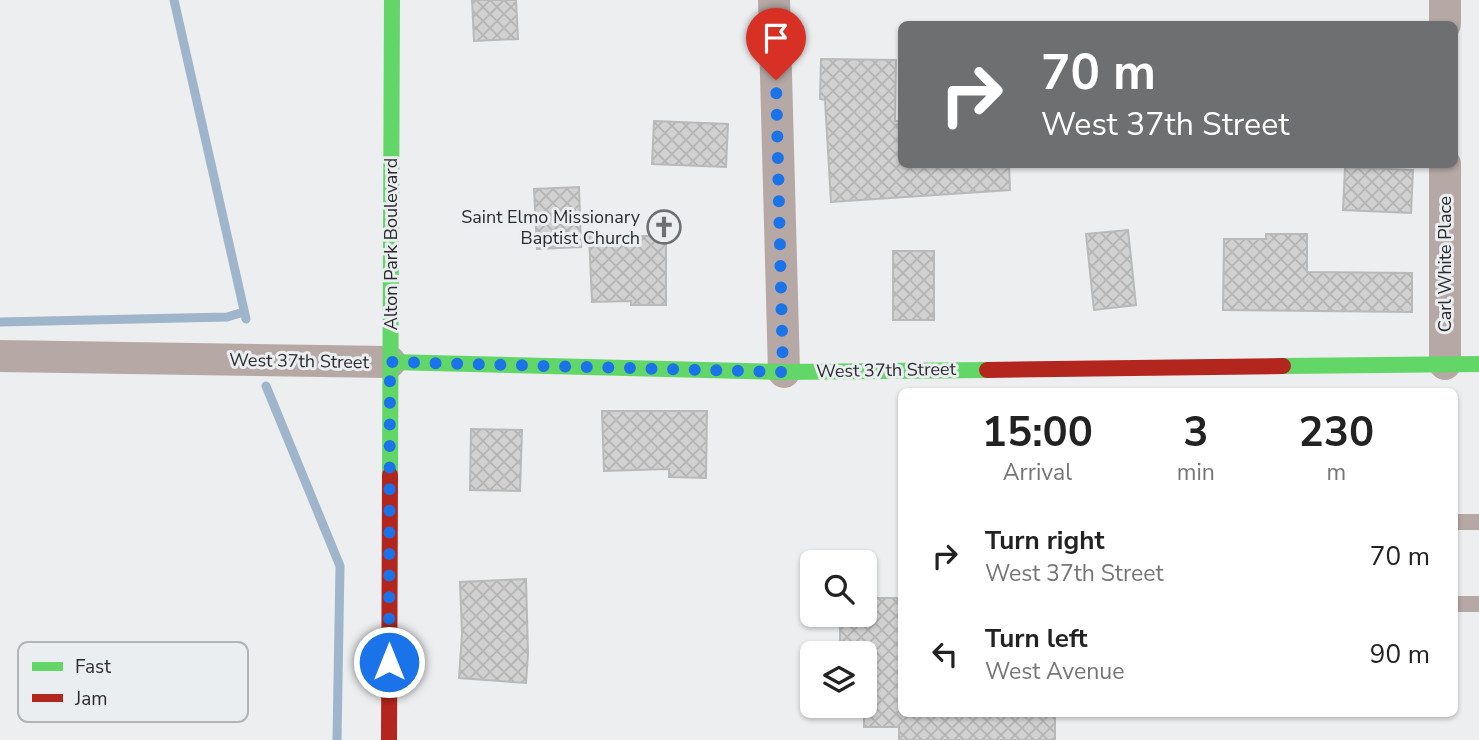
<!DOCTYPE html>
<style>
:root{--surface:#fff;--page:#f6f6f6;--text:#222;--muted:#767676}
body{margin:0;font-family:"Nunito Sans",sans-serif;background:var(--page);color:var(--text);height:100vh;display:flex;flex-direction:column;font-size:26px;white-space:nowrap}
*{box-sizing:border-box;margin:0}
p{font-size:23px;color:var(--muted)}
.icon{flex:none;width:38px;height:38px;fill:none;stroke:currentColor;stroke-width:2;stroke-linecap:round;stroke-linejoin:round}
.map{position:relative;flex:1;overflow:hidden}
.sheet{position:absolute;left:898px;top:388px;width:560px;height:329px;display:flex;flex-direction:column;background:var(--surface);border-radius:10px;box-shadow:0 2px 5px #0004}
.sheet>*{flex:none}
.top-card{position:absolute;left:898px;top:21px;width:560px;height:147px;border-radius:10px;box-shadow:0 2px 5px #0004;background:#6e6f70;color:#fff;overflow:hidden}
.controls{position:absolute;left:800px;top:550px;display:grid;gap:14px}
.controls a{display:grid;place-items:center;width:77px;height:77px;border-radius:10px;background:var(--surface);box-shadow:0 2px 5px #0004;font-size:35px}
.pin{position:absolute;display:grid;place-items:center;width:60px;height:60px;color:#fff;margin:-72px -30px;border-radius:50% 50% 50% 0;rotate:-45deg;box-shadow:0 0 7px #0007}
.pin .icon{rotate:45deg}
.me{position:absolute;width:77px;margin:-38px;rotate:0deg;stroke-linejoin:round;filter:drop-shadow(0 0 5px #0008)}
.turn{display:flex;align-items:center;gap:24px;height:147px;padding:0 28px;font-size:32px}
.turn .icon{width:91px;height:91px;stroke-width:2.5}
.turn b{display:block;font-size:49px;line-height:60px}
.eta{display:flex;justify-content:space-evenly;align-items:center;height:119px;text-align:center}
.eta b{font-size:42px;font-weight:700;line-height:49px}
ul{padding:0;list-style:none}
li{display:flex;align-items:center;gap:21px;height:98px;padding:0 28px}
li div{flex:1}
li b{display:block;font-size:26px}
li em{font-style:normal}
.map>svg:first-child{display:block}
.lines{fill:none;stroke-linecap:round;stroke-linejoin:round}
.stream{stroke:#9eb5cb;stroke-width:9}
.building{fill:url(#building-cross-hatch);stroke:#b8b9b9;stroke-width:2}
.lane{stroke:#b5a8a5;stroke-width:16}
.street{stroke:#b5a8a5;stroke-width:32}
.fast{stroke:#63d668;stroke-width:16}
.jam{stroke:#b3261e;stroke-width:16}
.route{stroke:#1a73e8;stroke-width:12;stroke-dasharray:0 21.6}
.labels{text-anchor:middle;stroke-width:6;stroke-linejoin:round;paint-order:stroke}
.poi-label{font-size:18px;fill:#2a2b2c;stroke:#ebeef0;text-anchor:end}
.street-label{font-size:18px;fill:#2a2b2c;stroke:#ebeef0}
.key{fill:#ebeef0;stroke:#b1b4b5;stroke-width:2}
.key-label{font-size:19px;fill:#2a2b2c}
</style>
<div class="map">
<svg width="1479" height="740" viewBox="0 0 1479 740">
<defs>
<pattern id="building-cross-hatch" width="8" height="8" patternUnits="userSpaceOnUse" patternTransform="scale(1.75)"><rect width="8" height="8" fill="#d1d1d2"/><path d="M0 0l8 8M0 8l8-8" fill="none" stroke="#b4b4b4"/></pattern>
</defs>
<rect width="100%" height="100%" fill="#eceeef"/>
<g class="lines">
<!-- stream -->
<path class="stream" d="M174,0L246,319
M0,322L227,317L244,312
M266,386L340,566L337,740"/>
</g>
<!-- building -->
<path class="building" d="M472,0H516L518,39L474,41Z
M821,59L896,60L895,121H901V164H1009L1010,190L831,202L825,100L820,99Z
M654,121L728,124L726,167L652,164Z
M1345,167L1413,170L1411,213L1343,210Z
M579,187L581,247L537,249L534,189Z
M1128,230L1136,305L1094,310L1086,234Z
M621,233L622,236H666V305H631V301L592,302L589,235Z
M1266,234H1307V272L1412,273V312L1223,310L1224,239H1266Z
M893,251H934V320H893Z
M602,411H707L706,478L669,477V469L604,471Z
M471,429L522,430L520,491L470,490Z
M526,579L528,654L526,683L459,678L462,634L460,582Z
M864,598H901V714H1055V740H899V727H864V653H840V614H864Z"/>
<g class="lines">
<!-- lane -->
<path class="lane" d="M1454,522H1479
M1454,604H1479"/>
<!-- street -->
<path class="street" d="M774,0L784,372
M1445,24V0
M0,356L390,362
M1445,364V164"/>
<!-- fast -->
<path class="fast" d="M390,362L784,372L987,370
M1283,366L1479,364
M390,475L392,0"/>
<!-- jam -->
<path class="jam" d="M987,370L1283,366
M389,740L390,475"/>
</g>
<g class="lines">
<!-- route -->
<path class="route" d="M389,662L390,362L783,372L776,80"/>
</g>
<!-- icons -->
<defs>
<symbol id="church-ring" viewBox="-11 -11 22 22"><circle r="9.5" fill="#ebeef0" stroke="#6e6f70" stroke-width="1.5"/><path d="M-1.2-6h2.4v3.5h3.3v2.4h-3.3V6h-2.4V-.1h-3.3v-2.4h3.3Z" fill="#6e6f70"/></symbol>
</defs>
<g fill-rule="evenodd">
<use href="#church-ring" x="645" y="208" width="38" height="38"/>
</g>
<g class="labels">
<!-- poi labels -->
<g class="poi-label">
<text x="640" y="223">Saint Elmo Missionary<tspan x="640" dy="21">Baptist Church</tspan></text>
</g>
<!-- street labels -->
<g class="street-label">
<text transform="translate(391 244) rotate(-90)" y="6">Alton Park Boulevard</text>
<text transform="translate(1445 264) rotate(-90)" y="6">Carl White Place</text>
<text transform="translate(299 361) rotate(1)" y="6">West 37th Street</text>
<text transform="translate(886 370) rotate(-1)" y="6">West 37th Street</text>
</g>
</g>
<!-- legend -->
<rect x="18" y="642" width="230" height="80" rx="10" class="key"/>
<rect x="32" y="662" width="31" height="9" fill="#63d668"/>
<rect x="32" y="694" width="31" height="8" fill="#b3261e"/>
<g class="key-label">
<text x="75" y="673">Fast</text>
<text x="75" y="705">Jam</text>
</g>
</svg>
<div class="controls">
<a><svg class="icon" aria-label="search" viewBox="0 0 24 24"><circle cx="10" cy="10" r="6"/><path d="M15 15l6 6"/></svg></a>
<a><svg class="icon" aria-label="layers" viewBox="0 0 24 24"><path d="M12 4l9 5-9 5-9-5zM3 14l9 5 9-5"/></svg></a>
</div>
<div class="pin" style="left:776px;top:80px;background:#d93025"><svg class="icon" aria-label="arrive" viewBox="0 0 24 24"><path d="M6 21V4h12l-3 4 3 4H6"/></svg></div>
<svg class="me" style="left:389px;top:662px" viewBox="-20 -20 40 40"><circle r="17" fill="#1a73e8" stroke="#fff" stroke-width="3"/><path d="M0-11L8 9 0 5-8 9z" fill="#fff"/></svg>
<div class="top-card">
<div class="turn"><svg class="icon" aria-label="right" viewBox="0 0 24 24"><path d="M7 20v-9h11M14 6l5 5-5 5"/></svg><div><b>70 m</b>West 37th Street</div></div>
</div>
<section class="sheet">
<div class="eta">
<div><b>15:00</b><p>Arrival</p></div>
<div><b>3</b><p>min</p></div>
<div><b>230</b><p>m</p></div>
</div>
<ul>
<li><svg class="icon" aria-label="right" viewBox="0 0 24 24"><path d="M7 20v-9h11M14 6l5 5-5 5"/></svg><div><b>Turn right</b><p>West 37th Street</p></div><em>70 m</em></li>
<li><svg class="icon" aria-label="left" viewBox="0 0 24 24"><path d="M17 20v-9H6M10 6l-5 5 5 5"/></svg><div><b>Turn left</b><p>West Avenue</p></div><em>90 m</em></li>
</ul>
</section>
</div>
